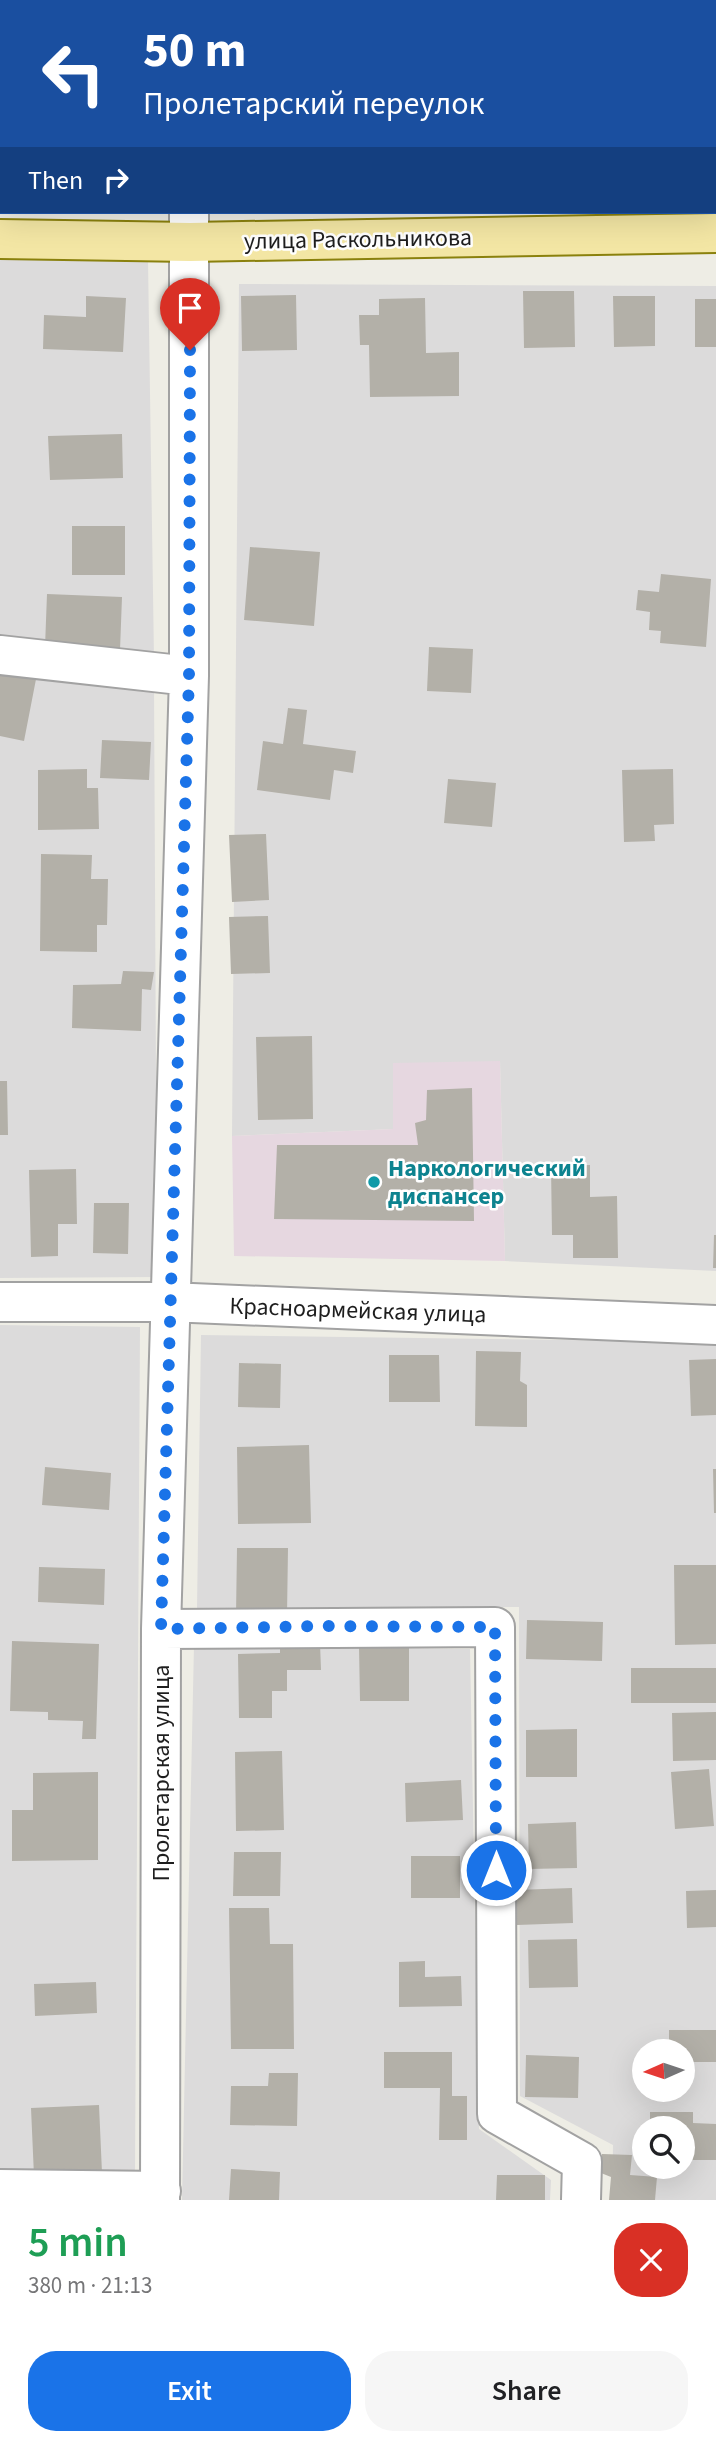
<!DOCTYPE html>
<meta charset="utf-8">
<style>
:root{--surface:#fff;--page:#f6f6f6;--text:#202124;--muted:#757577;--accent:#1a73e8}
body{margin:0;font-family:"Source Sans 3",sans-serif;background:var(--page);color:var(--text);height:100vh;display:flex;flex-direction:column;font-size:26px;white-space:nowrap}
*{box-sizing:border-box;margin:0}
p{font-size:23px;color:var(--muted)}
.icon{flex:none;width:38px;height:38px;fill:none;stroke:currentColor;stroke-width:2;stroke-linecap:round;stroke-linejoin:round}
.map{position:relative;height:2200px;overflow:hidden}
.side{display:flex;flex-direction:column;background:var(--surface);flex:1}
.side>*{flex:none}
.top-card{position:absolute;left:0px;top:0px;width:718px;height:214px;box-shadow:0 7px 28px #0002;background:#1a4fa0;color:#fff;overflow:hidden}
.needle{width:46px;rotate:267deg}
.fabs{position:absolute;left:632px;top:2039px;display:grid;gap:14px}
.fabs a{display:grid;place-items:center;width:63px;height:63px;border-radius:50%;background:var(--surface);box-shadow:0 7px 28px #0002;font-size:35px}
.pin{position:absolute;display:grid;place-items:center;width:60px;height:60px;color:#fff;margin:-72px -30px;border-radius:50% 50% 50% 0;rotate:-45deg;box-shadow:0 0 7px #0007}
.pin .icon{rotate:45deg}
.me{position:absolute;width:77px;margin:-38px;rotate:0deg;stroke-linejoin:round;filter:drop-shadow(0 0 5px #0008)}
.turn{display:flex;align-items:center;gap:24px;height:147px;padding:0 28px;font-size:32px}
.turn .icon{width:91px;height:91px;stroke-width:2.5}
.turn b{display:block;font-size:49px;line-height:60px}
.then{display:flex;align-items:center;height:66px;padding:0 28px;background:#0003;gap:14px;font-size:26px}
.round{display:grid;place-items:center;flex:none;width:74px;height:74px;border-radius:28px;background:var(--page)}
.overview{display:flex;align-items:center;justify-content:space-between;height:119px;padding:0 28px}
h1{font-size:42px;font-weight:600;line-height:52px;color:#1e9e55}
.action{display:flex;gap:14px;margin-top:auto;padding:14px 28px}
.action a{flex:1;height:80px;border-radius:28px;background:var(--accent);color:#fff;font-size:28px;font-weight:600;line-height:80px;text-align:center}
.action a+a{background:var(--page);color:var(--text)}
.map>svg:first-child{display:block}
.residential{fill:#dcdbdb;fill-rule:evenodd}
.industrial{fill:#e6d7e0}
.building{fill:#b3b0a8}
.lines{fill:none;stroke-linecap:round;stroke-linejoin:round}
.minor-casing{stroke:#a2a2a2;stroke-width:42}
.major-casing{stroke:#8a810d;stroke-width:42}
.minor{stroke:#fff;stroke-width:38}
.major{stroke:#f3e6a4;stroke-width:38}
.route{stroke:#1a73e8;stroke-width:12;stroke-dasharray:0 21.6}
.culture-dot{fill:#0f9aa8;stroke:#fff;stroke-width:2.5}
.labels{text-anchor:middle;stroke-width:5;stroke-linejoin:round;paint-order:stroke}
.street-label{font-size:24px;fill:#1e1e1e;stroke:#fff}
.culture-label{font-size:24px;font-weight:bold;fill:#0d838f;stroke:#fff;text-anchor:start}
</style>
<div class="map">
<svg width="716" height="2200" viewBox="0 0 716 2200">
<rect width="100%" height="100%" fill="#eeede5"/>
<!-- residential -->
<path class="residential" d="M0,0L154,2H2V202Z
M220,0H716V206V2Z
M0,258L148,260L154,659L0,635Z
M239,284L716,286V1271L505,1261L500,1061L394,1129L232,1136Z
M0,664L154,684L157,1277L0,1278Z
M0,1325L140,1327L135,2174L0,2172Z
M201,1335L716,1342V2200H612L613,2145L520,2096L519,1607L197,1609ZM644,2051H682V2090H644ZM644,2128H682V2166H644Z
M194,1645L470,1649L479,2129L551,2180L550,2200H182Z"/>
<!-- industrial -->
<path class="industrial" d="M500,1061L505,1261L234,1256L232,1136L393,1129V1063Z"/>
<!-- building -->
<path class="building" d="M523,291H574L575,347L524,348Z
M296,295L297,350L242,351L241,296Z
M86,296L126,298L123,352L43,349L44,315L86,317Z
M613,296H655V346L614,347Z
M425,298L426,353L459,352V396L370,397L369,345H360L359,315H379V299Z
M695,299H716V347H695Z
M122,434L123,478L50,480L48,436Z
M72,526H125V575H72Z
M250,547L320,552L314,626L244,620Z
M661,574L711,579L706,647L660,643L661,631L649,630L650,612L636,610L638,590L659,592Z
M47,594L122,597L120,650L45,647Z
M429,647L473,649L471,693L427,691Z
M0,666L37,674L24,741L0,736Z
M288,708L307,710L303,744L356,751L353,773L334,770L330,800L257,790L263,741L283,744Z
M102,740L151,742L149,780L100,778Z
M87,769V788H98L99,829L38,830V770Z
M673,769L674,824L654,825L655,841L624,842L622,770Z
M448,779L496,783L492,827L444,823Z
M266,834L269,900L232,902L229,835Z
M41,854L92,855L91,879H108L107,925H97V952L40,951Z
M268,916L270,973L231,974L229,917Z
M123,971L154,972L151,990L142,989L141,1031L72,1028L73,985L121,984Z
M312,1036L313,1119L258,1120L256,1037Z
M0,1081H7L8,1135H0Z
M472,1088L474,1221L274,1219L277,1145H418L415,1123L426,1120L427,1090Z
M590,1165V1197L617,1196L618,1258H573V1235H552L551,1166Z
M76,1169L77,1224H58V1256L31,1257L29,1170Z
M94,1203H129L128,1254L93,1253Z
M714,1235H716V1268H713Z
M476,1351L521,1352L520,1381L527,1385V1427L475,1426Z
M389,1355H439L440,1402H389Z
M716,1359V1415L691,1416L689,1360Z
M239,1363L281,1364L280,1408L238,1407Z
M309,1445L311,1523L238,1524L237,1447Z
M45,1467L111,1473L109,1510L42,1505Z
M713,1469H716V1513H714Z
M237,1548H288L287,1615H236Z
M674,1565H716V1644L675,1645Z
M39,1567L105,1569L104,1605L38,1602Z
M527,1620L603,1622L602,1661L526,1659Z
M12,1641L99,1644L96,1739H82L83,1721L48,1720V1712L10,1711Z
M280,1643H320L321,1670H287V1691H272V1718H239L238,1654L280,1653Z
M409,1646V1701H360L359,1647Z
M631,1668H716V1703H631Z
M716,1712V1760L673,1761L672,1713Z
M577,1729V1777H526V1730Z
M282,1751L284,1830L236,1831L235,1752Z
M709,1769L714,1826L675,1829L671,1772Z
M98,1772V1860L12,1861V1810H33V1773Z
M461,1780L463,1820L406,1822L405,1783Z
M576,1822L577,1868L529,1869L528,1824Z
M234,1852H281L280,1896H233Z
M411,1856H460V1898H411Z
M572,1888L573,1923L517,1925L516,1890Z
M716,1890V1927L687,1928L686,1891Z
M229,1908H269L270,1944H293L294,2049H231Z
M577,1939L578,1987L529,1988L528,1940Z
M425,1961V1977L461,1976L462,2006L399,2007V1962Z
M96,1982L97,2013L35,2016L34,1984Z
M669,2030H716V2062H682V2051H669Z
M384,2052H452V2096H467V2140H439L440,2088H384Z
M526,2055L579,2057L578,2098L525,2097Z
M269,2073H298L297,2126L230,2125L231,2086H268Z
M99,2105L102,2173L34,2176L31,2108Z
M650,2112H693V2123L716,2124V2160H682V2128H650Z
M602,2154L632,2155L630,2175L657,2177L655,2200H609L611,2177L601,2173Z
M231,2169L280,2172L279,2200H229Z
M497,2175H545V2200H496Z"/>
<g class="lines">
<defs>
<path id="minor" d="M185,0V2
M0,655L189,676
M0,1302H169L716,1325
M161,1629L495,1627L497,2114L582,2162L581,2200
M0,2189L161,2191
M160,2200L161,1629L189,676V212"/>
<path id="major" d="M0,239L190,242L716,233"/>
</defs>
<!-- minor casing -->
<use href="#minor" class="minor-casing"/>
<!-- major casing -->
<use href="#major" class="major-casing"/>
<!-- minor -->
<use href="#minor" class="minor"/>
<!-- major -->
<use href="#major" class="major"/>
</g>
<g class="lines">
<!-- route -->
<path class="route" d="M190,350L189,676L161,1629L327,1626L495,1627L496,1870"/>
</g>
<!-- markers -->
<circle class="culture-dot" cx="374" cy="1182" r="7"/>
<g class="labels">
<!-- street labels -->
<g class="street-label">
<text transform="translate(358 239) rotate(-1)" y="8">улица Раскольникова</text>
<text transform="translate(358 1310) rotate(2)" y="8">Красноармейская улица</text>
<text transform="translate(161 1773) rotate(-90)" y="8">Пролетарская улица</text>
</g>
<!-- culture labels -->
<g class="culture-label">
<text x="388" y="1176">Наркологический<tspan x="388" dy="28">диспансер</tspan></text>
</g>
</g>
</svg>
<div class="fabs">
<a><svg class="needle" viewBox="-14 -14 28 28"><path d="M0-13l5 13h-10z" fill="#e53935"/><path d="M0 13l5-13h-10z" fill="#757577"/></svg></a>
<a><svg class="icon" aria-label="search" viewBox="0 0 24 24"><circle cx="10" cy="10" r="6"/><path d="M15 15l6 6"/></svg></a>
</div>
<div class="pin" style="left:190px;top:350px;background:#d93025"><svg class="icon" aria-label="arrive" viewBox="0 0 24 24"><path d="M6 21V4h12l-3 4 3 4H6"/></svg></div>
<svg class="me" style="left:496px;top:1870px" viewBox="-20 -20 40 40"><circle r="17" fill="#1a73e8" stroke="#fff" stroke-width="3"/><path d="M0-11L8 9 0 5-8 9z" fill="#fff"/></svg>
<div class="top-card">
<div class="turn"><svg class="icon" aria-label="left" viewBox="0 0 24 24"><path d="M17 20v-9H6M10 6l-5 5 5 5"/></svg><div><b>50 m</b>Пролетарский переулок</div></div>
<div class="then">Then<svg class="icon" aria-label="right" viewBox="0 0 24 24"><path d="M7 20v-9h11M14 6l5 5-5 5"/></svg></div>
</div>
</div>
<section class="side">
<div class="overview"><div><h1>5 min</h1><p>380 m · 21:13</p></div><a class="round" style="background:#d93025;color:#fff"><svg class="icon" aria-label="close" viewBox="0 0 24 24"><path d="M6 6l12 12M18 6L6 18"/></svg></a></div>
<div class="action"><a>Exit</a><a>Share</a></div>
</section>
